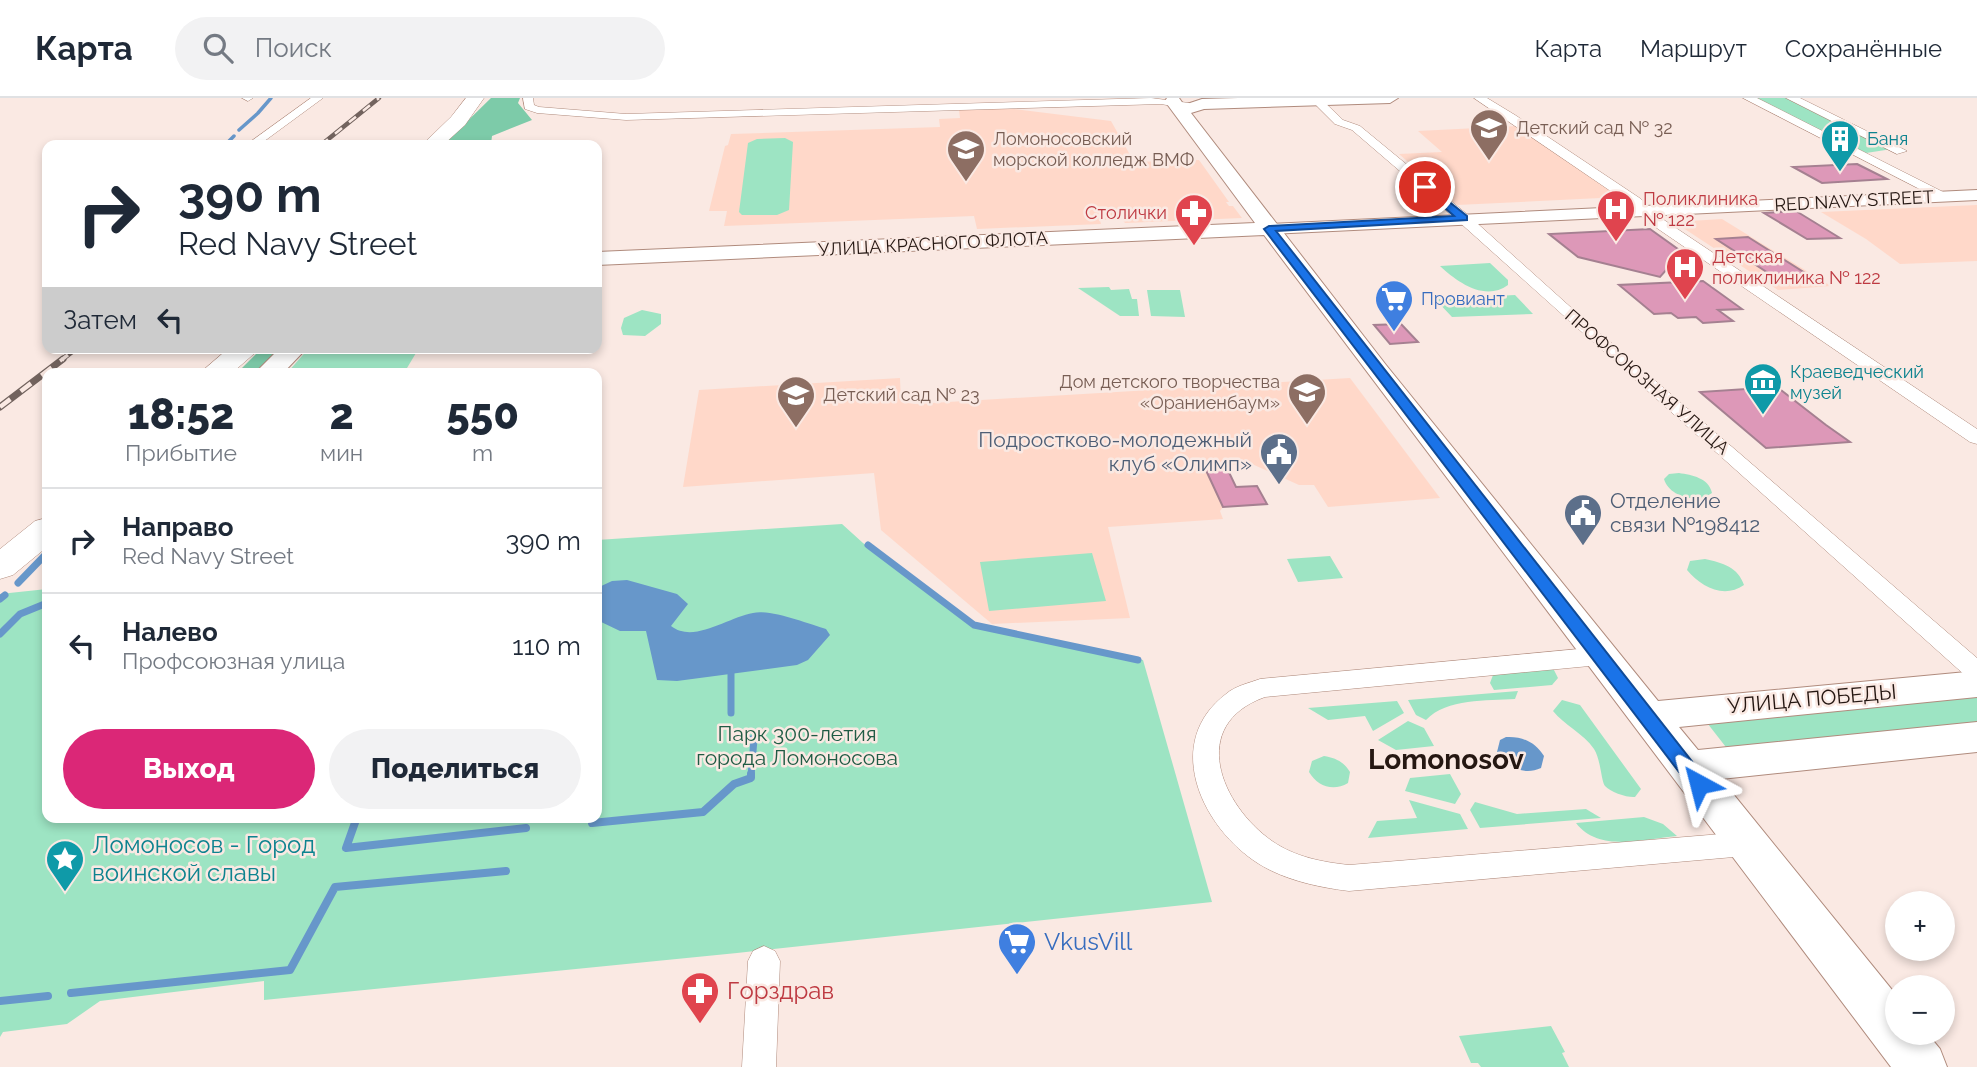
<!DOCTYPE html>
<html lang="ru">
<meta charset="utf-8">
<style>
:root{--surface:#fff;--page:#f2f2f3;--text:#1f2937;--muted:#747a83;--line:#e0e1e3;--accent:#db2777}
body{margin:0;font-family:Raleway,sans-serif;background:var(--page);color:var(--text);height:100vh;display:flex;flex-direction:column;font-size:26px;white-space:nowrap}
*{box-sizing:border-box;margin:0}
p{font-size:23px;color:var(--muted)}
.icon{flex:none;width:38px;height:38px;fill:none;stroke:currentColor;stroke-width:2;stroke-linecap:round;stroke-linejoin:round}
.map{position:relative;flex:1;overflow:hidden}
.details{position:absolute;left:42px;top:270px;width:560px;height:455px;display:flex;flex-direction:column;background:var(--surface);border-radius:14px;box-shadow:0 4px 10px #0003}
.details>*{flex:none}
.hud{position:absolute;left:42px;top:42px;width:560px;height:214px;border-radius:14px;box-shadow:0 4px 10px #0003;background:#fff;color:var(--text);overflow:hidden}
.tools{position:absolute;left:1885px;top:793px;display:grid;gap:14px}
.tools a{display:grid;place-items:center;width:70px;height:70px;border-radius:50%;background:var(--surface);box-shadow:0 4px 10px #0003;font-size:35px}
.pin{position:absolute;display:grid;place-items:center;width:60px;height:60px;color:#fff;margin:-30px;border:4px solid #fff;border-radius:50%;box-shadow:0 2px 7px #0007}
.me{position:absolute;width:77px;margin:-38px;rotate:322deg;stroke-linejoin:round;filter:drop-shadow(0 0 5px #0008)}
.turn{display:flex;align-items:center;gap:24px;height:147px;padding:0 21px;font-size:32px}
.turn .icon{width:91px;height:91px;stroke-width:2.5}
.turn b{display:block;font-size:49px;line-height:60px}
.then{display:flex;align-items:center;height:66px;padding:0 21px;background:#0003;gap:14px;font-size:26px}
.eta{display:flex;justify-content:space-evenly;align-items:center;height:119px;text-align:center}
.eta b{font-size:42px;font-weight:800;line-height:49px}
.button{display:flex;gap:14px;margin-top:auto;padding:14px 21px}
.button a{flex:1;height:80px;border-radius:42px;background:var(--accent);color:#fff;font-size:28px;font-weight:800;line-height:80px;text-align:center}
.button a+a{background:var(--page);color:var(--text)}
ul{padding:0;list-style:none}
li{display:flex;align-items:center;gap:21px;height:105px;padding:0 21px;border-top:2px solid var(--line)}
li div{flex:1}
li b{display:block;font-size:26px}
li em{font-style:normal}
header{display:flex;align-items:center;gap:42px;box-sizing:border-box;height:98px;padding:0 35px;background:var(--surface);border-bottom:2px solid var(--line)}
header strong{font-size:33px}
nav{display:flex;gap:38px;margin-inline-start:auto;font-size:24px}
.search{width:490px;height:63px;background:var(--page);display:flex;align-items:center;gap:18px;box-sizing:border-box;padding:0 24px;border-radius:38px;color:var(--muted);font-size:26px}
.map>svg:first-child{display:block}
.built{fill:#ffd8c9}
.green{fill:#9de4c3}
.forest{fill:#7dcba9}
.water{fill:#6797ca}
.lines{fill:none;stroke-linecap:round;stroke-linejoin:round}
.stream-far2{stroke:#6797ca;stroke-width:3.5}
.stream-far1{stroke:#6797ca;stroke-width:7}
.stream{stroke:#6797ca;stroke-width:8}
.building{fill:#dd98b8;stroke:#a58091;stroke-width:2}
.minor-casing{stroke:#b08b7d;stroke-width:1}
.tertiary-casing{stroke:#b08b7d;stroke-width:2}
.secondary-casing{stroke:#b08b7d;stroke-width:2}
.primary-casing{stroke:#b08b7d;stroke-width:1}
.minor{fill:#fff;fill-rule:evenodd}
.tertiary{fill:#fff;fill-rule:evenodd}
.secondary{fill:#fff;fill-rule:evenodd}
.primary{fill:#fff;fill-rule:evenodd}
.rail-far2-casing{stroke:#72635e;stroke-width:4.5}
.rail-far1-casing{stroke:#72635e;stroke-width:5}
.rail-casing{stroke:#72635e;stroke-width:7}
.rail-far2{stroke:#fae9e3;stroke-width:2.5;stroke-dasharray:9;stroke-linecap:butt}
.rail-far1{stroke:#fae9e3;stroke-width:3.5;stroke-dasharray:10;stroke-linecap:butt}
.rail{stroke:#fae9e3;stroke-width:4.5;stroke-dasharray:13;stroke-linecap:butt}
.route{fill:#1a73e8;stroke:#114b97;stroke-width:2}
.labels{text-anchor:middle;stroke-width:5;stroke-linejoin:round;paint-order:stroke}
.far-education-label{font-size:18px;fill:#785e54;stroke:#fae9e3;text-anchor:start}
.far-culture-label{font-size:18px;fill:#0d838f;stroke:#fae9e3;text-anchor:start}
.far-health-label{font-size:18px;fill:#be3a42;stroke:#fae9e3;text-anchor:start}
.far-street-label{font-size:18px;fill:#251712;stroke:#fae9e3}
.far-shop-label{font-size:18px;fill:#366cbe;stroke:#fae9e3;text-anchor:start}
.service-label{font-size:21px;fill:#4e5e75;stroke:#fae9e3;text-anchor:end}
.street-label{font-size:21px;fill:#251712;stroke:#fae9e3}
.park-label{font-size:21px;fill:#1f5b44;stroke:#fae9e3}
.near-culture-label{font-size:24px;fill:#0d838f;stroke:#fae9e3;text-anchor:start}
.near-shop-label{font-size:24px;fill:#366cbe;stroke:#fae9e3;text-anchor:start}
.near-health-label{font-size:24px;fill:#be3a42;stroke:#fae9e3;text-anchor:start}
.district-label{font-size:28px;font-weight:bold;fill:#251712;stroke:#fae9e3}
</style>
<header>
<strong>Карта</strong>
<div class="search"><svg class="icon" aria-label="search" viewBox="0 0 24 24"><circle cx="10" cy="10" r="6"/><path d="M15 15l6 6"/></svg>Поиск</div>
<nav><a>Карта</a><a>Маршрут</a><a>Сохранённые</a></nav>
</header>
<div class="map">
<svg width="1977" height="969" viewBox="0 0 1977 969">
<rect width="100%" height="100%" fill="#fae9e3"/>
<!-- built -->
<path class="built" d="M1007,10L1111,23L1134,64L1199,62L1229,104H1226L1229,108H1233L1242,120L1125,125L1122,121L1100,122L1101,126L977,131L974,118L724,128L727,113H709L725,48L728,47L731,36L940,29L939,21L960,20L959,12Z
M1518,28L1621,99L1457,107L1399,56L1442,54L1418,33Z
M1977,107V163L1900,166L1866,141L1821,114Z
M1722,121L1831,188L1778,192L1674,124Z
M900,280L901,304L915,306L1350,280L1440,400L1328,409L1314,387H1299L1252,366L1205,368L1223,409L1220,413L1223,421L1108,429L1130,520L992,526L881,432L874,375L683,389L699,292Z"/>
<!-- green -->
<path class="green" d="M1753,0H1788L1892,51L1866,55Z
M785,40L793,44L789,112L777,117H742L739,114L748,45L757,41Z
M1490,165L1508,182V187C1485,204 1457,184 1440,168Z
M1109,189L1111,192L1129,191L1132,201H1137L1139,218H1120L1078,190Z
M1147,192H1180L1185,219L1151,218Z
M1515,197L1533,216L1452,219L1435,201Z
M642,212L661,216V226L645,238L623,237L621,230L624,220Z
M309,250H419L404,275H287Z
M1679,375C1692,377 1709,380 1712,395C1698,406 1669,399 1664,381L1669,376Z
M842,426L863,445L965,523L1143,562L1212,804L737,855L264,902V883L100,903L67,926L3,934L0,939V496L47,491V719H597V442Z
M1092,455L1106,503L989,513L980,464Z
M1330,458L1343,480L1298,484L1287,461Z
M1705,461C1723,465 1738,469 1744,487C1724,501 1701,489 1687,472L1690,463Z
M1553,570L1558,580L1552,587L1494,592L1490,585L1493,577Z
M1518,593L1515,601C1487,603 1447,600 1426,622L1416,617L1408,602Z
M1977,594V629L1729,653L1704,621Z
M1562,602L1580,607L1641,691L1635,699C1628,700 1610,694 1605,688C1601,683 1601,662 1594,651C1583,635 1564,627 1553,613Z
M1397,603L1404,615L1373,633L1365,618L1328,622L1308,610Z
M1408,623L1424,630L1434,648L1396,652L1378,642Z
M1324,658C1336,660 1344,664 1350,674L1348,685C1333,694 1317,688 1309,674L1312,663Z
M1450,676L1461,696L1455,706L1405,693L1410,680Z
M1409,702L1460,716L1468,731L1368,740L1377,723L1417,720Z
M1475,704L1517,716L1586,711L1601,720L1480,730L1470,712Z
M1644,719L1663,726L1677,738C1644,741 1599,755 1576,725Z
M1551,928L1565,954L1562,955L1569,969H1481L1478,965H1471L1459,938Z"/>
<!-- forest -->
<path class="forest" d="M491,0H520L518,5L532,22L492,38L491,46L489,47H443Z
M262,250H284L257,275H237Z"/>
<!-- water -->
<path class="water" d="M627,482L677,496L688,506L671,528C694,546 728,519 753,515C771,511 808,526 826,531L830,537L808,562L797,567L677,583L657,582L646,533H620L597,522V490L612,483Z
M1506,639C1522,638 1535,644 1544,658L1541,670C1524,678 1506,669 1497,654L1500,642Z"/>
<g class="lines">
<!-- stream-far2 -->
<path class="stream-far2" d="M258,15L271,0
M239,32L257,16
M225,47L234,38"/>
<!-- stream-far1 -->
<path class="stream-far1" d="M868,447L974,527L1138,562
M18,485L47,455
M0,501L5,497
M0,536L20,516L47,505
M731,575V615
M740,641H754L751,678"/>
<!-- stream -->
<path class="stream" d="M357,719L346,750L526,730
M592,725L703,714L734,686L751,680V676
M71,895L290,872L335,789L506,773
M0,903L48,898"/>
</g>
<!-- building -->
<path class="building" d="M1857,66L1887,81L1822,85L1793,69Z
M1796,113L1840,140L1807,141L1764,115Z
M1650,131L1682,154L1660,179L1578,159L1549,136Z
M1748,139L1813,180L1779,182L1716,141Z
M1703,183L1742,211L1718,212L1733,223L1703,225L1696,219L1678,220L1671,215L1654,216L1619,187Z
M1401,226L1418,244L1390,246L1374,227Z
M1777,289L1826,327L1850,344L1766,350L1700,294Z
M1225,366L1236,389L1257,388L1267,406L1223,409L1204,368Z"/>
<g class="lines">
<defs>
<path id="minor" d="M242,0H253L248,3Z
M311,0H323L259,47H246Z
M523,0H533L534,7L539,9L626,16L1151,0L1189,5L1195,8L1189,11L1161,6L626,22L537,15L525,11Z
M1309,0H1320L1343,22L1360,28L1468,117L1586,223L1977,560V583L1968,580L1458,123L1352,32L1335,26Z
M1474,0H1487L1515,17L1641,101L1655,116L1977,331V346L1970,344L1645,122L1631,107Z
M1743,0H1757L1951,98L1949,101H1939Z
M1786,0H1800L1907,53L1897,56Z
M1600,549L1609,552L1612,558L1609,564L1600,567L1265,599C1187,627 1221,707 1272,743C1295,759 1322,764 1349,767L1745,734L1755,737L1760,746L1755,755L1745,758L1349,793C1316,789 1280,781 1253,762C1199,724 1164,643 1226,596C1235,588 1249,585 1260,581Z
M764,848L775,853L780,863L776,969H742L748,863L753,853Z"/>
<path id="tertiary" d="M1977,92V102L1269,136L1260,131L1269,126Z"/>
<path id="secondary" d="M1167,0H1179L1184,7L1202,1L1238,0H1398L1390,5L1204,11L1191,15L1386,267L1658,603L1977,573V599L1679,629L1698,652L1977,624V654L1721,681L1897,898V934H1926L1940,951L1947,969H1891L1264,137L597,167V154L1255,125L1167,6L1165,3Z
M280,250H307L283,275H255Z"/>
<path id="primary" d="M466,0H484L465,27L443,47H422L451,19Z
M229,250H253L256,254L232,275H200Z
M47,420V449L13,477L0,481V451L35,423Z"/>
</defs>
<!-- minor casing -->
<use href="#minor" class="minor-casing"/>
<!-- tertiary casing -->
<use href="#tertiary" class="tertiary-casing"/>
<!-- secondary casing -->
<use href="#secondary" class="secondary-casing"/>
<!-- primary casing -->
<use href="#primary" class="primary-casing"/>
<!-- minor -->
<use href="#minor" class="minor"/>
<!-- tertiary -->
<use href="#tertiary" class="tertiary"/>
<!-- secondary -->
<use href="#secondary" class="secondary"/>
<!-- primary -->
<use href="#primary" class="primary"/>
<defs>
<path id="rail-far2" d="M321,47L379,0"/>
<path id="rail-far1" d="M60,263L77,250"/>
<path id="rail" d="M0,309L63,261"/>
</defs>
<!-- rail-far2 casing -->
<use href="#rail-far2" class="rail-far2-casing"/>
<!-- rail-far1 casing -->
<use href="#rail-far1" class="rail-far1-casing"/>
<!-- rail casing -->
<use href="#rail" class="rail-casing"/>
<!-- rail-far2 -->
<use href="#rail-far2" class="rail-far2"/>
<!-- rail-far1 -->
<use href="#rail-far1" class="rail-far1"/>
<!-- rail -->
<use href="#rail" class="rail"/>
</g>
<!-- route -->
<path class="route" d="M1422,87H1428L1467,118V122L1276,133L1705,680L1708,686L1705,691L1699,694L1692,691L1264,131L1269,128L1454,118L1422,90Z"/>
<!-- icons -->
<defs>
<symbol id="school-pin" viewBox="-11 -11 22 30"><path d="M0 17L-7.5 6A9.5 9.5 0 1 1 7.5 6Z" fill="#8d6e63" stroke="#fae9e3"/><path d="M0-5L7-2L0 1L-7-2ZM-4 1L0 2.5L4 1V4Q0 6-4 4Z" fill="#fff"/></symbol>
<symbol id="building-pin" viewBox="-11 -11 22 30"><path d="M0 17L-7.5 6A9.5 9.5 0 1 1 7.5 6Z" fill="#0f9aa8" stroke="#fae9e3"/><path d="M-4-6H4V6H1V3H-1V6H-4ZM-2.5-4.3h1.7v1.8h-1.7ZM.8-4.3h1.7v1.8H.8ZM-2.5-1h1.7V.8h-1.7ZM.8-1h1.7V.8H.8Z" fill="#fff"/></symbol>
<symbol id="university-pin" viewBox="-11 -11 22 30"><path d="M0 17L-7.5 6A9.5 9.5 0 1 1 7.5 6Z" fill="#8d6e63" stroke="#fae9e3"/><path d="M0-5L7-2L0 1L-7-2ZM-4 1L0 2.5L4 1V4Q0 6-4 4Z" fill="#fff"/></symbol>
<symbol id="hospital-pin" viewBox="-11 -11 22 30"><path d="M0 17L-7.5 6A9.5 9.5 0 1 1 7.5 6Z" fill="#e0444e" stroke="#fae9e3"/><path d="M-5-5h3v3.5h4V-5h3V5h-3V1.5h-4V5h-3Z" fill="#fff"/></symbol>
<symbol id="pharmacy-pin" viewBox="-11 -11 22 30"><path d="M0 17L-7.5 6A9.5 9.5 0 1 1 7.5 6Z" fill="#e0444e" stroke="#fae9e3"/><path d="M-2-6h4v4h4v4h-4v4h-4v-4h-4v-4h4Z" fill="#fff"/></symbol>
<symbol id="supermarket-pin" viewBox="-11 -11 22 30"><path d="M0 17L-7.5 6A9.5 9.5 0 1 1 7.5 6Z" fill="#3f7fe0" stroke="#fae9e3"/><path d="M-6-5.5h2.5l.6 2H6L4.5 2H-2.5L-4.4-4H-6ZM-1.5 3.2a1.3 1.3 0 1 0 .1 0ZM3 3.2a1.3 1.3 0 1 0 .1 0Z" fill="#fff"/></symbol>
<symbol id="museum-pin" viewBox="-11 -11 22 30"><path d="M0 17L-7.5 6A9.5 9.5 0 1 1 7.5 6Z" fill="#0f9aa8" stroke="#fae9e3"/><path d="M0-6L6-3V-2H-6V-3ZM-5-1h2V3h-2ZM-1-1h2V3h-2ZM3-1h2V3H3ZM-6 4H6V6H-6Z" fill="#fff"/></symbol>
<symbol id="civic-pin" viewBox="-11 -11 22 30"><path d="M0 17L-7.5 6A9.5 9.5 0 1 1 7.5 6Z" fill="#5c6f8a" stroke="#fae9e3"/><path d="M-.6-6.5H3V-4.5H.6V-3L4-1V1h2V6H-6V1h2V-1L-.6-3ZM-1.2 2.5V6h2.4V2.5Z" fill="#fff"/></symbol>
<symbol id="sight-pin" viewBox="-11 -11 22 30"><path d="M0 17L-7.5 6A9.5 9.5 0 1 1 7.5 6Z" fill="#0f9aa8" stroke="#fae9e3"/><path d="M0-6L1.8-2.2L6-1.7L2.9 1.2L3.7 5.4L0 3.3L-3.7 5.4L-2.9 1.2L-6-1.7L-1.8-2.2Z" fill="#fff"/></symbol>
</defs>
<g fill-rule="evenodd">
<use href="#school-pin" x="1467" y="8" width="44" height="60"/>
<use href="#building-pin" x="1818" y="19" width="44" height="60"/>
<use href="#university-pin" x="944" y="29" width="44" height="60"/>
<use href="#hospital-pin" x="1594" y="89" width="44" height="60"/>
<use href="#pharmacy-pin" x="1172" y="93" width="44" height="60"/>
<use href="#hospital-pin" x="1663" y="147" width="44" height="60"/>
<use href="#supermarket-pin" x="1372" y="179" width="44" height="60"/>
<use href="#museum-pin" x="1741" y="262" width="44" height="60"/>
<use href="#school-pin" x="1285" y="272" width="44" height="60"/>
<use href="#school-pin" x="774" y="275" width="44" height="60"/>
<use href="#civic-pin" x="1257" y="332" width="44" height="60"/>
<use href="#civic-pin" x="1561" y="393" width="44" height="60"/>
<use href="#sight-pin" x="43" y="739" width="44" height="60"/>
<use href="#supermarket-pin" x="995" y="822" width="44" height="60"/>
<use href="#pharmacy-pin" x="678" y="871" width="44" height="60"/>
</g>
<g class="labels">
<!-- far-education labels -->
<g class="far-education-label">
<text x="1516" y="36">Детский сад № 32</text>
<text x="993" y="47">Ломоносовский<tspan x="993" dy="21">морской колледж ВМФ</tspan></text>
<text x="1280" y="290" text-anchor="end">Дом детского творчества<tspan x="1280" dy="21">«Ораниенбаум»</tspan></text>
<text x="823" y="303">Детский сад № 23</text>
</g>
<!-- far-culture labels -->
<g class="far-culture-label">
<text x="1867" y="47">Баня</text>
<text x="1790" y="280">Краеведческий<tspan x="1790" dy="21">музей</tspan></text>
</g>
<!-- far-health labels -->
<g class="far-health-label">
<text x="1643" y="107">Поликлиника<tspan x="1643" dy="21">№ 122</tspan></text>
<text x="1167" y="121" text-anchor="end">Столички</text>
<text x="1712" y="165">Детская<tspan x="1712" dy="21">поликлиника № 122</tspan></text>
</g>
<!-- far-street labels -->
<g class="far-street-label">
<text transform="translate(1854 103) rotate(-3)" y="6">RED NAVY STREET</text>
<text transform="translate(933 146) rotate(-3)" y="6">УЛИЦА КРАСНОГО ФЛОТА</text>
<text transform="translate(1647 284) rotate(41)" y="6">ПРОФСОЮЗНАЯ УЛИЦА</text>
</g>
<!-- far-shop labels -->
<g class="far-shop-label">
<text x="1421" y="207">Провиант</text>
</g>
<!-- service labels -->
<g class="service-label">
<text x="1252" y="349">Подростково-молодежный<tspan x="1252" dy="24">клуб «Олимп»</tspan></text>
<text x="1610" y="410" text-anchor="start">Отделение<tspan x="1610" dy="24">связи №198412</tspan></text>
</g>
<!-- street labels -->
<g class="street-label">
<text transform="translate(1812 601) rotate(-5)" y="7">УЛИЦА ПОБЕДЫ</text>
</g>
<!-- park labels -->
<g class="park-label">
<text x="797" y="643">Парк 300-летия<tspan x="797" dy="24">города Ломоносова</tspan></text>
</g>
<!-- near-culture labels -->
<g class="near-culture-label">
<text x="92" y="755">Ломоносов - Город<tspan x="92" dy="28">воинской славы</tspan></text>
</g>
<!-- near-shop labels -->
<g class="near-shop-label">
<text x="1044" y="852">VkusVill</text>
</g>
<!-- near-health labels -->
<g class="near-health-label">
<text x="727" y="901">Горздрав</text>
</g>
<!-- district labels -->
<g class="district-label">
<text x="1446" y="671">Lomonosov</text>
</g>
</g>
</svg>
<div class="tools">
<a>+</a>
<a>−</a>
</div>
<div class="pin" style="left:1425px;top:89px;background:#d93025"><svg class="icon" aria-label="arrive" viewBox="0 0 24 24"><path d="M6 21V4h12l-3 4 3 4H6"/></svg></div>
<svg class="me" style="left:1699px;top:686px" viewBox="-20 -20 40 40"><path d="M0-17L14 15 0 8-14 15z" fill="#1a73e8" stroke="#fff" stroke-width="4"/></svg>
<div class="hud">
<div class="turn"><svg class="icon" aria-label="right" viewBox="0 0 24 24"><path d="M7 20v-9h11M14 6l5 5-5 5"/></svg><div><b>390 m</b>Red Navy Street</div></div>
<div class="then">Затем<svg class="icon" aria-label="left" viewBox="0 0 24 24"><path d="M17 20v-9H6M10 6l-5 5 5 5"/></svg></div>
</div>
<section class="details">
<div class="eta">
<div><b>18:52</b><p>Прибытие</p></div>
<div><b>2</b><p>мин</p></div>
<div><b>550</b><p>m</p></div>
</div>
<ul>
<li><svg class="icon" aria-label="right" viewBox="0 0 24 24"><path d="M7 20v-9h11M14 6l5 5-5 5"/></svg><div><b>Направо</b><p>Red Navy Street</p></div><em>390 m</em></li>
<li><svg class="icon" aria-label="left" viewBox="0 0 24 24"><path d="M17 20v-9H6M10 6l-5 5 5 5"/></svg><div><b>Налево</b><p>Профсоюзная улица</p></div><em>110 m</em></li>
</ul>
<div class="button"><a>Выход</a><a>Поделиться</a></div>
</section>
</div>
